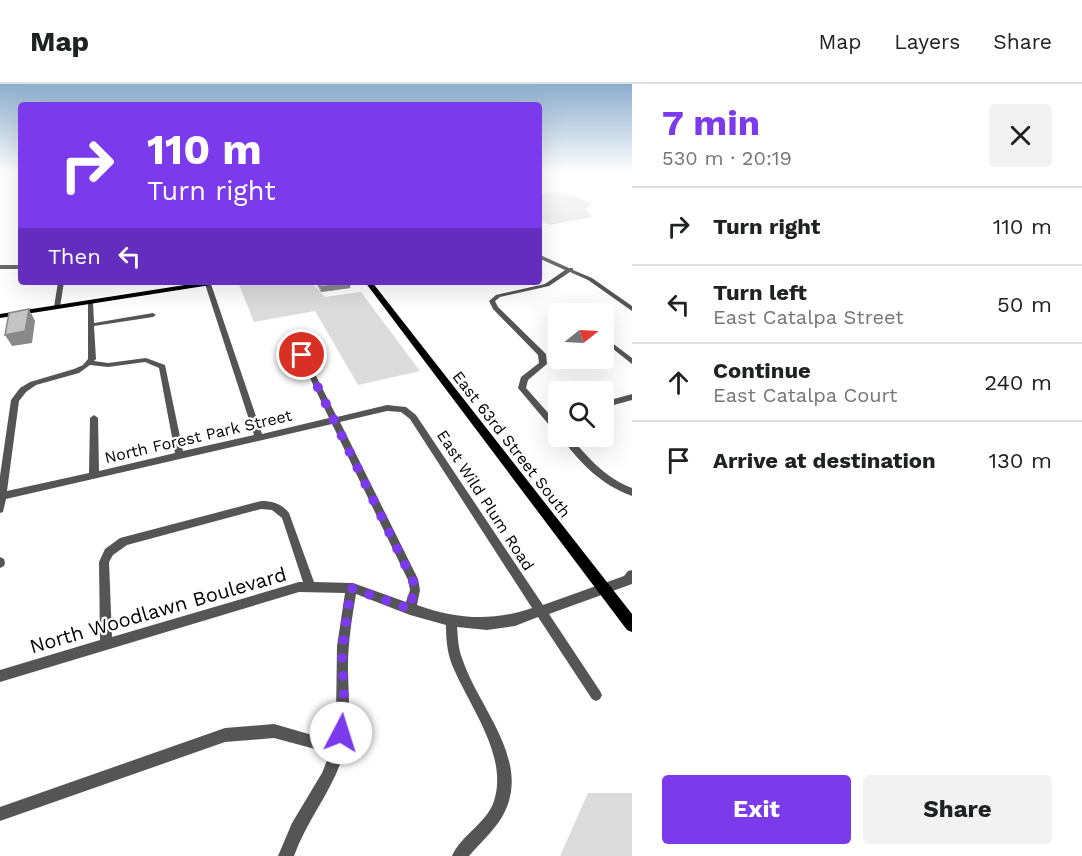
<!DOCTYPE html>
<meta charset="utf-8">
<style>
:root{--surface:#fff;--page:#f2f2f2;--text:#202124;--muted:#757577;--line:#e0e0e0;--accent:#7c3aed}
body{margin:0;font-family:"Work Sans",sans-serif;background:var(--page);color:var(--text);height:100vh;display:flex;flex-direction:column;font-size:22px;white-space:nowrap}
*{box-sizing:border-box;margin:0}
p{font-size:20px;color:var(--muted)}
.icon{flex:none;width:33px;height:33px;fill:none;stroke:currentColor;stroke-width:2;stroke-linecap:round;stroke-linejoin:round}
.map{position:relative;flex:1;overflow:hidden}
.drawer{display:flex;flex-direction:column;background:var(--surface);width:450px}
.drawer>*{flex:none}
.guide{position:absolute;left:18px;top:18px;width:524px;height:183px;border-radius:6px;box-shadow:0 6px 24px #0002;background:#7c3aed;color:#fff;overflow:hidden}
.needle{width:39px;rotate:72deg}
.tools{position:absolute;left:548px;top:219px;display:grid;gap:12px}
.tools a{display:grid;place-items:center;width:66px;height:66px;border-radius:6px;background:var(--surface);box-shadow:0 6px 24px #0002;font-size:30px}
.pin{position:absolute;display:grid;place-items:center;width:51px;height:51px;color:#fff;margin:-26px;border:3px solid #fff;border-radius:50%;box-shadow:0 2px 6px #0007}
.me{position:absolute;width:66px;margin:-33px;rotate:5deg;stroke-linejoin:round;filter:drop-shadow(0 0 4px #0008)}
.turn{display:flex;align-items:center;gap:21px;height:126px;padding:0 30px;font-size:27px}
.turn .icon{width:78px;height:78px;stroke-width:2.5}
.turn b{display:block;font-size:42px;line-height:51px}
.then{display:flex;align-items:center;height:57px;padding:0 30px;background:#0003;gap:12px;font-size:22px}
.round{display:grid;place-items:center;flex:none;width:63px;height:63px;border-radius:6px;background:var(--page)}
.summary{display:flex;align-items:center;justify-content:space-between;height:102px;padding:0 30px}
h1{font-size:36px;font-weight:700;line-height:45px;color:var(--accent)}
.cta{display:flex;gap:12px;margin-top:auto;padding:12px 30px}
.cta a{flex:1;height:69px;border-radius:6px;background:var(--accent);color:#fff;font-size:24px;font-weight:700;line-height:69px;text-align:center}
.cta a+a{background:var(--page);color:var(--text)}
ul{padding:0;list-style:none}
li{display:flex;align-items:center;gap:18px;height:78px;padding:0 30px;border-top:2px solid var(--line)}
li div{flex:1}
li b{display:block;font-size:22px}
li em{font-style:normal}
header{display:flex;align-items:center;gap:36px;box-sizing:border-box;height:84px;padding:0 30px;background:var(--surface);border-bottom:2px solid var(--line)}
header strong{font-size:28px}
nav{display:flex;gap:33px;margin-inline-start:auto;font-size:21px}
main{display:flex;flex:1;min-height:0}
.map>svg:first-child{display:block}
.green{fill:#dcdcdc}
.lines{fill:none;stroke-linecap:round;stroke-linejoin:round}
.minor{fill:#555;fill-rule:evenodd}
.major{fill:#000;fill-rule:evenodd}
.wall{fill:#a9a9a9}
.shaded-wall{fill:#898989}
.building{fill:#c4c4c4;stroke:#898989;stroke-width:1.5}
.route{stroke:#7c3aed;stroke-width:10;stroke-dasharray:0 18}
.labels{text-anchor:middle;stroke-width:4.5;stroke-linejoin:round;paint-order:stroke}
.street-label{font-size:16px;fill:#000;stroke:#fff}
.near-street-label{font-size:20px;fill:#000;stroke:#fff}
</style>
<header>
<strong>Map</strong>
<nav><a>Map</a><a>Layers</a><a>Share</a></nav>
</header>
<main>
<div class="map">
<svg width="632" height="772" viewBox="0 0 632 772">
<rect width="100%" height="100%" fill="#fff"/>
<!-- green -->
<path class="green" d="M556,108L565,109L592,119L586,125L592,133L549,141L539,135V110Z
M238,198H311L325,213L361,208L420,287L358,301L315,227L254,238Z
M588,709H632V772H560Z"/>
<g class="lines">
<!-- minor -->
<path class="minor" d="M10,88H20L0,92V90Z
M538,170L569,184H573V186L592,194L632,222V227L588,196L570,188L549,202L500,213L495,217L498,223L546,270L547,280L528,296L526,304L558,340V349L555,348L518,304L521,293L539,279L538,271L493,225L489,217L496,211L545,200L565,186L538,174Z
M0,181H21V185H0Z
M58,198H64L60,223L57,225L54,223Z
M208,198L211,200L262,350L329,334L291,254L292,253H296L337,333L387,321L406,323L416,331L543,521L624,492L628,487L632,486V500L549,530L600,607L602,611L600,615L596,617L592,615L538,533L515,542L487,546L457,543C458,553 458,564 462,574C478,624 534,678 502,733C493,748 480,759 469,772H452C461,751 487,739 494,717C509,670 467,620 451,578C447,566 446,554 446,541L410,531L356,510C352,534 348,558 348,583C348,610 352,638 345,665C335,704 307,735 294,772H278L292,739L322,689L330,669L274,654L225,658L0,737V723L225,644L274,640L333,657L336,633L337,562L345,509L299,508L0,598V586L100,556L99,478L105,465L120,454L261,417C273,417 282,420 289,429L314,498L353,499L406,518L410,506L408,496L332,340L6,415L3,428L0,429V392L11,316L20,304L30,298L74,285L83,281L88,275V217L93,218L94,239L153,229L156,231L153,233L94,242L96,275L94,277L108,279L146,274L165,281L183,367L254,351L205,200ZM145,278L159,284L175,369L99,387L98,334L94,331L90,334L89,389L7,407L19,317L26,308L36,301L79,289L90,281L108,283ZM387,327L401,328L410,335L532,524C492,538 456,535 417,521L420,506L418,495L340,338ZM261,425L272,426L282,434L303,498H299L112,553L109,478L113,471L127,461Z
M603,252L632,274V280L603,257Z
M632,310V316L603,324V318Z
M560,352H569C588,373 605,394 632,404V412C601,401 579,378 560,352Z
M0,473L4,475L5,479L4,482L0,484Z"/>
<!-- major -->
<path class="major" d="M204,198H220L217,200L0,234V230Z
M365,198H372L632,530V548L627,546Z"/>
</g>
<!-- wall -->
<path class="wall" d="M315,198H350V204L321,208Z"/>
<!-- shaded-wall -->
<path class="shaded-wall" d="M351,199L350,204L321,208V203Z
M29,225L35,237L32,259L12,262L5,251Z"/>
<!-- building -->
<path class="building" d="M318,198H350L351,199L321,203Z
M29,225L25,247L5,251L9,229Z"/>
<!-- sky -->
<linearGradient id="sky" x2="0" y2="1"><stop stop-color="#8cadcc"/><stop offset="0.45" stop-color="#fff"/><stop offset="1" stop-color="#fff" stop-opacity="0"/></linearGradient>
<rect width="632" height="196" fill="url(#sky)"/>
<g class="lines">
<!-- route -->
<path class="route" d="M302,271L415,501L410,525L351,504L342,566L344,615L341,649"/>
</g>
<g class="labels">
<!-- street labels -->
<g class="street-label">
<text transform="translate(198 352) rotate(-13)" y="6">North Forest Park Street</text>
<text transform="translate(512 360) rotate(52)" y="6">East 63rd Street South</text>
<text transform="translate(486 416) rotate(57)" y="6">East Wild Plum Road</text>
</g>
<!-- near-street labels -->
<g class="near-street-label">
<text transform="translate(158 526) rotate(-16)" y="7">North Woodlawn Boulevard</text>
</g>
</g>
</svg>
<div class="tools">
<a><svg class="needle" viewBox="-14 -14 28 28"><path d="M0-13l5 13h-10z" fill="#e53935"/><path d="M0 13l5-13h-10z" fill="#757577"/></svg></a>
<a><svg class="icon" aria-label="search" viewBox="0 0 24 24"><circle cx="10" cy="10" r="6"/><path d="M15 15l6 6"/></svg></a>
</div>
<div class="pin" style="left:302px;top:271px;background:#d93025"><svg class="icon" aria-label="arrive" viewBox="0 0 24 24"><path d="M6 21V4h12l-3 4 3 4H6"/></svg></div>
<svg class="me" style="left:341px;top:649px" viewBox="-20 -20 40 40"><circle r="19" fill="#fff"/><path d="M0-13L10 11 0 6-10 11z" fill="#7c3aed"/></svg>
<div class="guide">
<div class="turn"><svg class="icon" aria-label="right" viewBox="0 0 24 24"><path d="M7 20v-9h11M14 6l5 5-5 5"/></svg><div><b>110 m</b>Turn right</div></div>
<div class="then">Then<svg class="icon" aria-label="left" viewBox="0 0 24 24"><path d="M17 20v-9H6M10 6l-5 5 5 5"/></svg></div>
</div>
</div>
<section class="drawer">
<div class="summary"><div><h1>7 min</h1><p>530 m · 20:19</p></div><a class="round"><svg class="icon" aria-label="close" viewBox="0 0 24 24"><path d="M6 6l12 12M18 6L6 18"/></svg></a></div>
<ul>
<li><svg class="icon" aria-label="right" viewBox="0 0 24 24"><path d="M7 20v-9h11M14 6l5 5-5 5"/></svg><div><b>Turn right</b></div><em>110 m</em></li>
<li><svg class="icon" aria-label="left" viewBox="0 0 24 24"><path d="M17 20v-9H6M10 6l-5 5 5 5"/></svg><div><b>Turn left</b><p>East Catalpa Street</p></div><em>50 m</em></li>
<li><svg class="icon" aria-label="ahead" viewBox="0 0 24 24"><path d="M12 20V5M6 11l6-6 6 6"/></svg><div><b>Continue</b><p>East Catalpa Court</p></div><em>240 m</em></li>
<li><svg class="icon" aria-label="arrive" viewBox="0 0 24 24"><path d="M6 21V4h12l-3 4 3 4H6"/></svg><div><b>Arrive at destination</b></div><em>130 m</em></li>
</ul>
<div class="cta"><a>Exit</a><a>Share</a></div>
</section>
</main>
